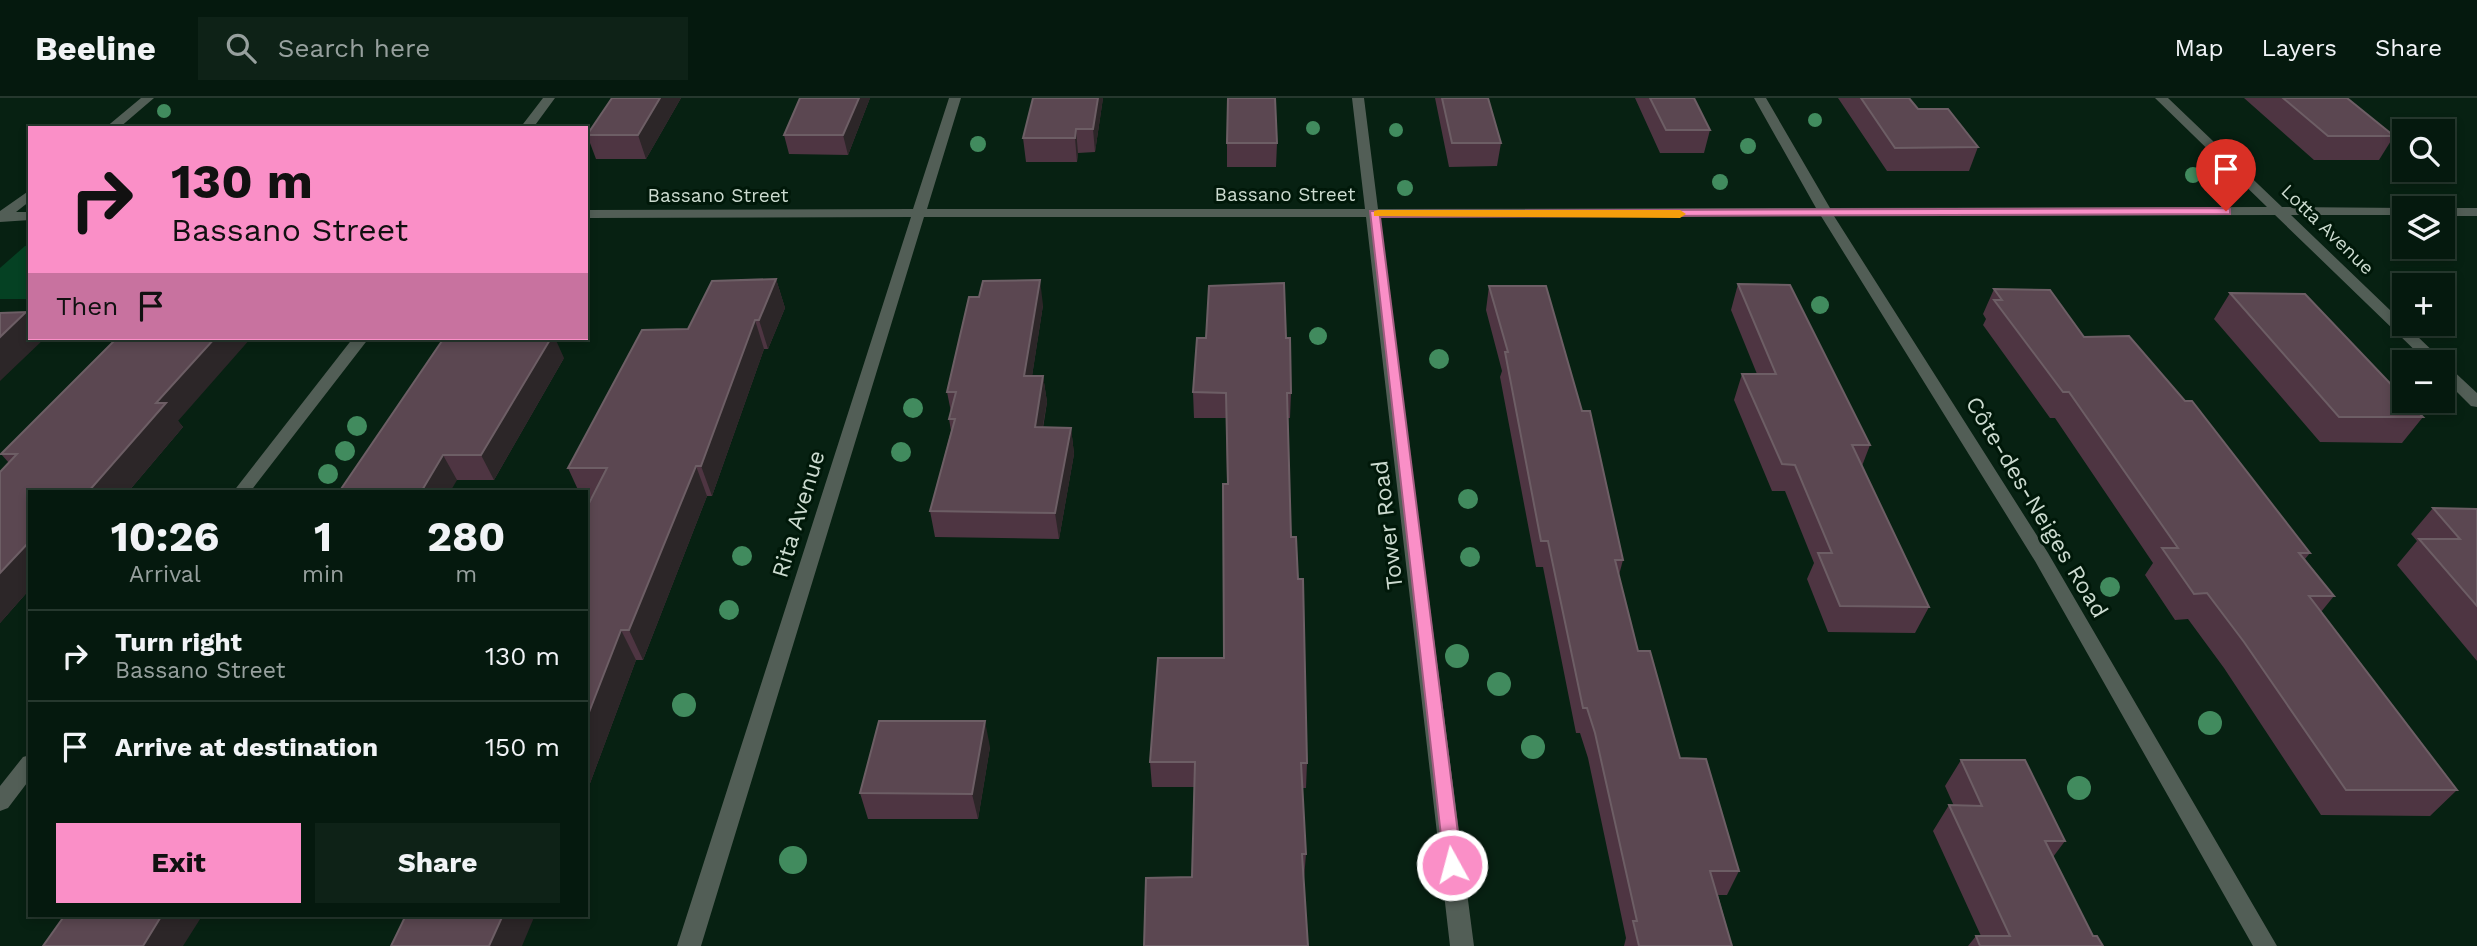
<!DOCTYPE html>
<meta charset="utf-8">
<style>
:root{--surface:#05190e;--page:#0e2217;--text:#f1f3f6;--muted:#97a09e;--line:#26382e;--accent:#fa8fc7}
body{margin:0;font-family:"Work Sans",sans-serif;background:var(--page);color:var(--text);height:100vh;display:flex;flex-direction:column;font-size:26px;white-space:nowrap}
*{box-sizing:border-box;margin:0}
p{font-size:23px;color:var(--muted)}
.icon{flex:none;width:38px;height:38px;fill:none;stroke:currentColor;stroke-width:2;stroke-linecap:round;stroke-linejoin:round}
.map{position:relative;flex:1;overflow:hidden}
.details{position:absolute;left:28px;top:392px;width:560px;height:427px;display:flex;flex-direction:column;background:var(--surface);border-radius:0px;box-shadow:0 4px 10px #0003,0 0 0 2px var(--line)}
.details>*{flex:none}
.banner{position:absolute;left:28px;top:28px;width:560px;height:214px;border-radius:0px;box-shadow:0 4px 10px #0003,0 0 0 2px var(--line);background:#fa8fc7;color:#111;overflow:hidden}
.fabs{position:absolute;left:2392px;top:21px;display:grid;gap:14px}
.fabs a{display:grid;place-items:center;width:63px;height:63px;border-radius:0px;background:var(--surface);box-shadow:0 4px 10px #0003,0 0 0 2px var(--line);font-size:35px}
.pin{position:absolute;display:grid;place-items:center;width:60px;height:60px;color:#fff;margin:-72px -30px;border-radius:50% 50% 50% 0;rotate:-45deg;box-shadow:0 0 7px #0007}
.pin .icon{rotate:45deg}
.me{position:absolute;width:77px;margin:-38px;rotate:353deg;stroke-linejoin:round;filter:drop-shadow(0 0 5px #0008)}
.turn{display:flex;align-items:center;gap:24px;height:147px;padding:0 28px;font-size:32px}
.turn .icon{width:91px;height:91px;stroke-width:2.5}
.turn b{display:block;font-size:49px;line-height:60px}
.then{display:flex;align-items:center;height:66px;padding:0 28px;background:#0003;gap:14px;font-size:26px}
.eta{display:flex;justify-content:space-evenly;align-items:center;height:119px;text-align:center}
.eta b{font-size:42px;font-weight:700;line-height:49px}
.button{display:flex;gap:14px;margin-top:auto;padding:14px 28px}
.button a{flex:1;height:80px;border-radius:0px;background:var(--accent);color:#111;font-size:28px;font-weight:700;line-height:80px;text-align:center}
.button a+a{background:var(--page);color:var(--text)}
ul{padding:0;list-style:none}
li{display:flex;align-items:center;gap:21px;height:91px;padding:0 28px;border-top:2px solid var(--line)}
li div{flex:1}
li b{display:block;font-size:26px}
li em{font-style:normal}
header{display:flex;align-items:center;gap:42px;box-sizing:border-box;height:98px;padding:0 35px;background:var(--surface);border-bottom:2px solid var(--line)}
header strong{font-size:33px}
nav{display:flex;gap:38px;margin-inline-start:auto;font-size:24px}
.search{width:490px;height:63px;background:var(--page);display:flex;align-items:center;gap:18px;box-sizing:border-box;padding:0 24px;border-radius:0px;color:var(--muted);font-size:26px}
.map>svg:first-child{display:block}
.green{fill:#054123}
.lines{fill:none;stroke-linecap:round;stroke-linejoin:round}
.minor{fill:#525e56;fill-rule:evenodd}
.tree{fill:#418b5e}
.wall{fill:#4e3542}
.shaded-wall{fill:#2c2628}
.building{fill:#5b4751;stroke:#6d5e65;stroke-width:2}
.route{fill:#fa8fc7;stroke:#a25d81;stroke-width:2}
.slow{fill:#f59e0b}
.labels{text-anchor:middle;stroke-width:6;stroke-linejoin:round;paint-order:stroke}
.far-street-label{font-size:19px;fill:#ccdbd0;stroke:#001809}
.street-label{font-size:23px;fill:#ccdbd0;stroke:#001809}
</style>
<header>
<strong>Beeline</strong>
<div class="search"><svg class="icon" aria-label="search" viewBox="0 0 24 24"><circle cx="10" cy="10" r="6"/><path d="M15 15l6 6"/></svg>Search here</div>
<nav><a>Map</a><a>Layers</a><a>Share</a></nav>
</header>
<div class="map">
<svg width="2477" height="848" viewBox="0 0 2477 848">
<rect width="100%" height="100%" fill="#072112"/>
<!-- green -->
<path class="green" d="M25,148H30V201H0V170Z"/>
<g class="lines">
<!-- minor -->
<path class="minor" d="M141,0H154L119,30H105Z
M543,0H555L533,30H520Z
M949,0H961L927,111H1365L1352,0H1364L1378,111L1816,110L1754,0H1766L1830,110L2267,109L2155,0H2168L2282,109L2409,110H2404V117H2291L2441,261L2444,264L2443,265L2427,264L2275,117L1834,118L2048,455L2277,848H2253L2035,463L1821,118L1379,119L1474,848H1450L1366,119H924L701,848H677L911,119L586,120V112L913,111Z
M30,92V103L16,114H30V122L0,124V113Z
M2442,110H2477V118H2443Z
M353,240H369L250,394H233Z
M2443,266L2448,268L2477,295V309L2471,308L2443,280Z
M30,657V681L8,710L0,713V688L23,659Z"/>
</g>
<!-- trees -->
<g class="tree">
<circle cx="164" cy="13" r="7"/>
<circle cx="1815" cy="22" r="7"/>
<circle cx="1313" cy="30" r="7"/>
<circle cx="1396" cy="32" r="7"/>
<circle cx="978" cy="46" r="8"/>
<circle cx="1748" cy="48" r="8"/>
<circle cx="2193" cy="77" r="8"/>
<circle cx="1720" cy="84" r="8"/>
<circle cx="1405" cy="90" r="8"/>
<circle cx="1820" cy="207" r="9"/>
<circle cx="1318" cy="238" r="9"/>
<circle cx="1439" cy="261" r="10"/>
<circle cx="913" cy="310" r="10"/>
<circle cx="357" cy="328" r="10"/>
<circle cx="345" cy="353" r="10"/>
<circle cx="901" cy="354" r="10"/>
<circle cx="328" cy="376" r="10"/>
<circle cx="1468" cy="401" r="10"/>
<circle cx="742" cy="458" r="10"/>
<circle cx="1470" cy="459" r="10"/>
<circle cx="2110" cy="489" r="10"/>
<circle cx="729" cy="512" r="10"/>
<circle cx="1457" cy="558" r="12"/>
<circle cx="1499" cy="586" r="12"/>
<circle cx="684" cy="607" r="12"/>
<circle cx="2210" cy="625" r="12"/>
<circle cx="1533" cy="649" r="12"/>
<circle cx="2079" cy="690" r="12"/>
<circle cx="793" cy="762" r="14"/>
</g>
<!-- wall -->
<path class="wall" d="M612,0H681L646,61H596L587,37Z
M870,0L848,57L789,56L784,37Z
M1033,0H1103L1095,54L1078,55L1077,64H1026L1023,40Z
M1435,0H1488L1501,45L1497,68L1449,69Z
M1635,0H1694L1710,32L1704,55H1660Z
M1838,0H1909L1918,11L1978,49L1969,73H1887Z
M2244,0H2347L2394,38L2379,62H2314Z
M1227,45H1277L1276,69H1227Z
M776,181L785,210L768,251H764L712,398H707L643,562H636L586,696L592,400L586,401V394H579L568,370L688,231Z
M1738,186L1870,347L1862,368L1929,509L1915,535L1828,534L1807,481L1814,465L1785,393H1772L1734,302L1742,276H1757L1731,212Z
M1489,188L1623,462L1619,477L1638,553L1680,660L1739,773L1727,797H1718L1732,848H1624L1626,840L1588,660L1580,635H1576L1543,469H1536L1500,279L1502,273L1486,212Z
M1994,191L2084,239L2310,455L2305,461L2334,498L2321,514L2457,692L2430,718L2321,717L2224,570L2188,521L2175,522L2145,477L2153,465L2055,320H2050L1983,227L1986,221L1983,216Z
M2230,195L2423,319L2402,345L2320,344L2214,221Z
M1043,207L1032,278H1043L1047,304L1043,330H1071L1074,356L1059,441L935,439L930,413L951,333L949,321L951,314L947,294Z
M1286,240L1291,295L1290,320H1288L1291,439L1307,665L1306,690H1302L1306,756L1304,781L1192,779L1194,689H1152L1150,664L1224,560L1227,386L1226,320H1194L1193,294Z
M564,260L494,382H457L339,394Z
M178,323L183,329L128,394H30V491L0,525L9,365L1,356Z
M2433,410L2477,411V563L2397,467L2417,443L2411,436Z
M990,649L978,721H868L860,695Z
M1961,662L2065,743L2053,759L2093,838L2103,848H1968L1976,838H1981L1933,733L1949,707L1954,708L1945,688Z"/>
<!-- shaded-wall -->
<path class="shaded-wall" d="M660,0H681L646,61L638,37Z
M859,0H870L848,57L843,37Z
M1098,0H1103L1095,54L1093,31Z
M1076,31L1078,55L1077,64L1075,40Z
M776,181L785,210L768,251L759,222Z
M1040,182L1043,207L1028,304L1024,278Z
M26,214L30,219V240H45L0,283V239Z
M755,222L764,251L712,398L701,368Z
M215,240H251L178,323L183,329L128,394H88L156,305Z
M551,240H555L564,260L494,382L481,357Z
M1043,278L1047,304L1038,355L1035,329Z
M1071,330L1074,356L1059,441L1055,415Z
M443,357L457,382L450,394H421Z
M696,368L707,398L643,562L629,532Z
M30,443V491L0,525V475Z
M621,532L636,562L586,696V622Z
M985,623L990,649L978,721L972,696Z
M162,817L202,818L183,848H143Z
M503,817H535L522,848H489Z"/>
<!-- building -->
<path class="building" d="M612,0H660L638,37H587Z
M800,0H859L843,37H784Z
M1033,0H1098L1093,31H1076L1075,40H1023Z
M1228,0H1275L1277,45H1227Z
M1442,0H1488L1501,45H1452Z
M1650,0H1694L1710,32H1666Z
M1861,0H1909L1918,11H1948L1978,49L1895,50Z
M2283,0H2347L2394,38H2328Z
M776,181L759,222H755L701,368H696L629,532H621L586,622V411L607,370H568L642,232L688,231L712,183Z
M1040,182L1024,278H1043L1035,329L1071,330L1055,415L930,413L955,321H949L956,294H947L969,199H979L983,183Z
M1284,185L1286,240H1290L1291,295H1287L1291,439H1296L1298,481H1303L1307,665H1301L1306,756H1302L1308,848H1144L1146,780L1192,779L1195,664H1150L1158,560H1224L1223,386H1228L1226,295L1193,294L1197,240H1206L1209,188Z
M1738,186L1790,187L1870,347H1852L1929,509L1840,508L1818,455H1832L1795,367L1782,366L1742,276H1776Z
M1489,188H1546L1582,313H1590L1623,462H1615L1638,553H1650L1680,660L1706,661L1739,773H1710L1732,848H1639L1633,823H1637L1595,635L1587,610H1583L1548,443H1541L1505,254H1508Z
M1994,191L2050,192L2084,239L2129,238L2185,303H2192L2310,455H2299L2334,498H2309L2457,692H2346L2244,544L2207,495L2194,496L2162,450H2178L2069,294H2063L1994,202H2002Z
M2230,195L2305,196L2404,300V303H2407L2423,319H2339Z
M26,214L0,239V215Z
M117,240H215L156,305H166L88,394H30V443L0,475V374L17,356H1Z
M444,240H551L481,357H443L421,394H339Z
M2433,410L2477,411V508L2419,441H2460Z
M879,623H985L972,696L860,695Z
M1961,662H2025L2065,743H2045L2093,838H2097L2103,848H1980L1976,838H2010L1949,707L1982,708Z
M65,817H162L143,848H43Z
M406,817H503L489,848H391Z"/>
<!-- route -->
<path class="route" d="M2226,110L2230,111V116L1380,119L1462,767L1459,773L1452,776L1445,773L1370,113Z"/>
<!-- slow -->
<path class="slow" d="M1378,112H1680L1686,116L1680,120L1374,118V113Z"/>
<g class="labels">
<!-- far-street labels -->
<g class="far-street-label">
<text x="1285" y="103">Bassano Street</text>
<text x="718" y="104">Bassano Street</text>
<text transform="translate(2328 131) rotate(44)" y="7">Lotta Avenue</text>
</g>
<!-- street labels -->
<g class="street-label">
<text transform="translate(2037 409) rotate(59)" y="8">Côte-des-Neiges Road</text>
<text transform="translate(798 416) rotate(-73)" y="8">Rita Avenue</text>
<text transform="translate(1387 427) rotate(-97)" y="8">Tower Road</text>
</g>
</g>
</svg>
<div class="fabs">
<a><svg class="icon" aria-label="search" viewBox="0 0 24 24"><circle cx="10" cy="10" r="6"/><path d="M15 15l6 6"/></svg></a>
<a><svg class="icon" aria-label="layers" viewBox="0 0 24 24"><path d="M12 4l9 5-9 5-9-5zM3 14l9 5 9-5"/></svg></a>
<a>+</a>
<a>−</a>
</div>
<div class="pin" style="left:2226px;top:113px;background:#d93025"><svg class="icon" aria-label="arrive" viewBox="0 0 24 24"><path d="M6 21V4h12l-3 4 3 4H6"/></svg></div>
<svg class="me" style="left:1452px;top:767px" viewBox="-20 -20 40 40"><circle r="17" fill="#fa8fc7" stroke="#fff" stroke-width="3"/><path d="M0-11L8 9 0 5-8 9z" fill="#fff"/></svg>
<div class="banner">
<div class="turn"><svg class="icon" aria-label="right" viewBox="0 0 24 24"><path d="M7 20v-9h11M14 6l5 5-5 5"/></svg><div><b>130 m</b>Bassano Street</div></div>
<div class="then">Then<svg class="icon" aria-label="arrive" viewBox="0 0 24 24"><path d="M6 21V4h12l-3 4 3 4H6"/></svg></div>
</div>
<section class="details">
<div class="eta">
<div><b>10:26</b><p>Arrival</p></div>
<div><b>1</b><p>min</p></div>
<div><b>280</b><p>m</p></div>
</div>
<ul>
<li><svg class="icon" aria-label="right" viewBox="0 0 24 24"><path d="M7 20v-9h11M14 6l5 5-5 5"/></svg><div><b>Turn right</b><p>Bassano Street</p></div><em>130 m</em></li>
<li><svg class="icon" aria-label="arrive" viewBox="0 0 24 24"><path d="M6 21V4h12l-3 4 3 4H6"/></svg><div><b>Arrive at destination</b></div><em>150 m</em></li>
</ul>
<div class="button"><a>Exit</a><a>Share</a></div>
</section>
</div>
